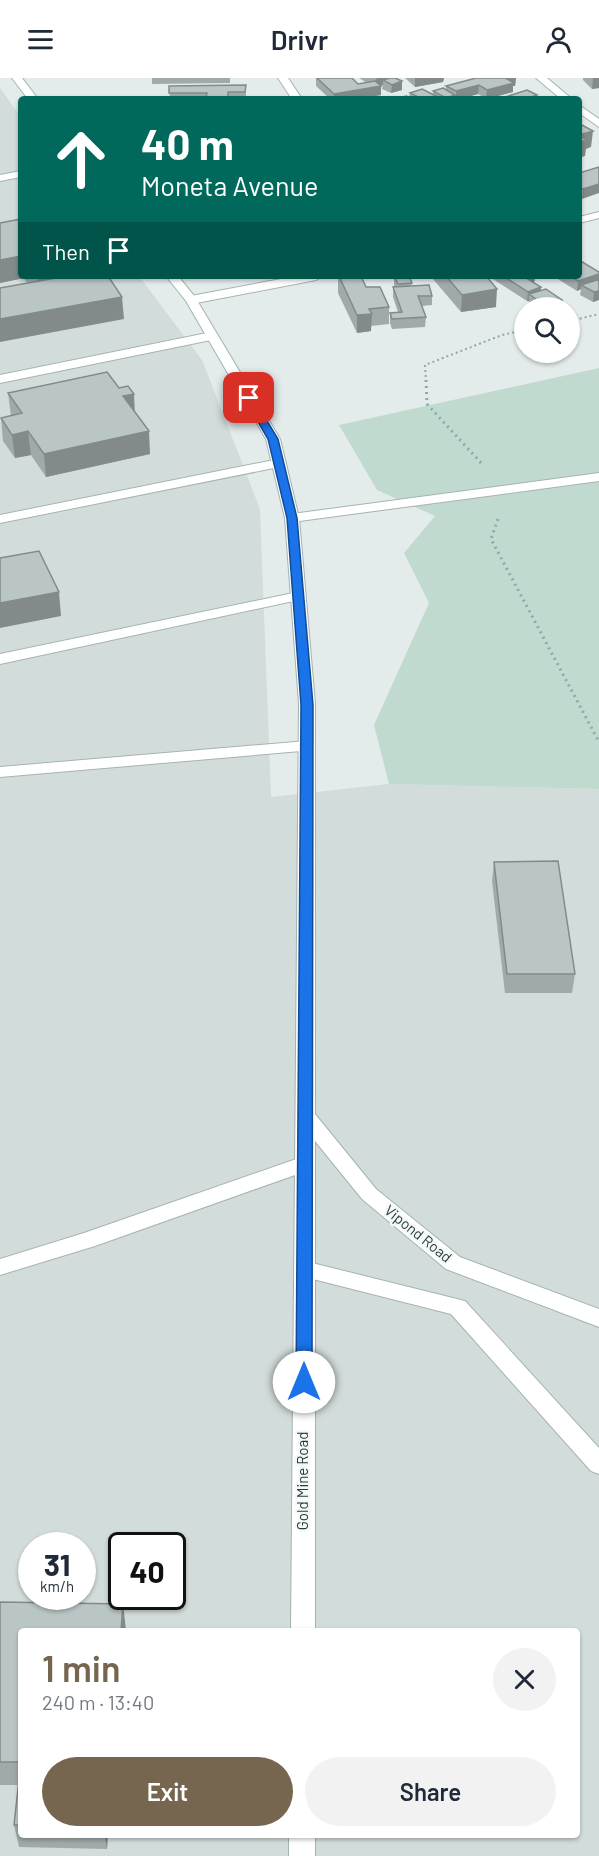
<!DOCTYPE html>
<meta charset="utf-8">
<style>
:root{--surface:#fff;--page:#f2f2f3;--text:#1f2937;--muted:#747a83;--accent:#77664f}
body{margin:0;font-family:Barlow,sans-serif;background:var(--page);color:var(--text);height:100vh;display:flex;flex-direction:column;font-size:22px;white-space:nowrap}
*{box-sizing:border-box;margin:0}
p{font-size:20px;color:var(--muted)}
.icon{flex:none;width:33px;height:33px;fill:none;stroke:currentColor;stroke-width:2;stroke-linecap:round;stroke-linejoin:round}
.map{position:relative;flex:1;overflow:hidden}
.details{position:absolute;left:18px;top:1550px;width:562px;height:210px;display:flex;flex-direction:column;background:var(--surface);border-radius:6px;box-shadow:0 2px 4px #0004}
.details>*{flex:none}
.guide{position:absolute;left:18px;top:18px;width:564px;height:183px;border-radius:6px;box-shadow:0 2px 4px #0004;background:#00695c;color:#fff;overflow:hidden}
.controls{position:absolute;left:514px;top:219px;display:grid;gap:12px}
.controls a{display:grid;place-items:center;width:66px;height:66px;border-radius:50%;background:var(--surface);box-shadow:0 2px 4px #0004;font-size:30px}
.speed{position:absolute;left:18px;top:1454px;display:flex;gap:12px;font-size:30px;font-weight:700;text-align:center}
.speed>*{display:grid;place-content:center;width:78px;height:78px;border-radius:50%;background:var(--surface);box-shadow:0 2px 4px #0004;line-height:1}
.speed small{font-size:15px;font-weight:400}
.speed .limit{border:3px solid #111;border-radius:9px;background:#fff;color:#111}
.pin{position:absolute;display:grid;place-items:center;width:51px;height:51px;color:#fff;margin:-26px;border-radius:12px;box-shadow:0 3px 9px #0006}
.me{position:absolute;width:66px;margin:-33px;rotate:0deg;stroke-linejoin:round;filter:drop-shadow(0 0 4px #0008)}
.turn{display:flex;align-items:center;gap:21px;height:126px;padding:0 24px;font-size:27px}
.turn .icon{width:78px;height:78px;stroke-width:2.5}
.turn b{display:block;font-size:42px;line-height:51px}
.then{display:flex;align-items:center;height:57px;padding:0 24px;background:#0003;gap:12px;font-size:22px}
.round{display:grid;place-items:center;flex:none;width:63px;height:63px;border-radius:32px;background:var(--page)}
.summary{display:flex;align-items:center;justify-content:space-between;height:102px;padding:0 24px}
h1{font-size:36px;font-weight:600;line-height:45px;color:var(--accent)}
.button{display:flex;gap:12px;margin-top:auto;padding:12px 24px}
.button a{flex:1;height:69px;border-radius:36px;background:var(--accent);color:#fff;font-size:24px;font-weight:600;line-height:69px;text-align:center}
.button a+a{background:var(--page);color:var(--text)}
header{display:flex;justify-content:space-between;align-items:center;height:78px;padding:0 24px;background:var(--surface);font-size:27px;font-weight:600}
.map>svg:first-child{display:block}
.built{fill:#d2dcda;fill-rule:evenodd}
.green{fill:#c0dad0}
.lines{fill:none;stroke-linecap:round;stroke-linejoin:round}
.lane-casing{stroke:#a7b3b3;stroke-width:2}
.street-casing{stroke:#a7b3b3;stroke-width:2}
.secondary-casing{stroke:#a1b3b3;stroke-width:2}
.path-far1{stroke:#88abac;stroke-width:2;stroke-dasharray:2 3;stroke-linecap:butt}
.path{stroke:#88abac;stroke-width:3;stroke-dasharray:2 4;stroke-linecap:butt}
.lane{fill:#fff;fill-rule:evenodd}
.street{fill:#fff;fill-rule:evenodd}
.secondary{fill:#fff;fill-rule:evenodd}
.wall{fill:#a0aaa9}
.shaded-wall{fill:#828b8a}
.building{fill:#bac6c5;stroke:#828b8a;stroke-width:1.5}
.route{fill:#1a73e8;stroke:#114b97;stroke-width:1.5}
.labels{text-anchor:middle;stroke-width:5;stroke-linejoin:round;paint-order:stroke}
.street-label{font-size:15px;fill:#263a3b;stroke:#f4f9f8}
</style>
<header><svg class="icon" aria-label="menu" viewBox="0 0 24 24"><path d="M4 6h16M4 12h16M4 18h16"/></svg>Drivr<svg class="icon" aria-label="person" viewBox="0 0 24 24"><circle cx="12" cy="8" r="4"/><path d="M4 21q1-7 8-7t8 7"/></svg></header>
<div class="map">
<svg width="599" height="1778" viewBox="0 0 599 1778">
<rect width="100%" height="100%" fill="#e4eceb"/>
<!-- built -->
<path class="built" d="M0,10L21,39V198H139L202,282L260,431L271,719L389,706L599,711V1778H0ZM32,1467H82V1518H32ZM122,1467H172V1518H122ZM21,1552H578V1756H21Z"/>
<!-- green -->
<path class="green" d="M599,290V711L389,706L374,647L429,525L404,475L435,438L377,412L339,347Z"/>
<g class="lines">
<defs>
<path id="lane" d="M21,93V99L0,103V97Z
M212,254L216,255L218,258L216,261L0,305V297Z
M279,381L286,385L284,388L0,445V437Z
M599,395V403L292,444L285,440L292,436Z
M298,514L303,515L305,518L303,521L0,586V576Z
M307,663L315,668L313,672L0,699V689Z
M305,1078L312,1081L315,1086L312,1091L95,1168L0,1197V1181L84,1155Z
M304,1183L465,1223L599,1370V1396L591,1393L451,1236L297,1197L294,1191L297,1185Z"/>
<path id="street" d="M278,0H288L302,21H292Z
M536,0H547L572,21H561Z
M579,27L599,41V49L579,35Z
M599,134V140L579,145V139Z
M297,198H322L316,202L191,226L185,222L191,218Z"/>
<path id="secondary" d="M12,0H22L38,21H28Z
M166,198H178L195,219L280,361L299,440L315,626V1036L376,1111L460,1179L599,1231V1249L446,1191L362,1121L315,1063V1552H291L299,626L285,440L266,361L186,223Z
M289,1756H315V1778H289Z"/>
</defs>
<!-- lane casing -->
<use href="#lane" class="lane-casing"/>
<!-- street casing -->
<use href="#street" class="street-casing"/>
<!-- secondary casing -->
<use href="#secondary" class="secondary-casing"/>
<!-- path-far1 -->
<path class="path-far1" d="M570,243L599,236
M426,304L425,287L502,257L525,252"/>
<!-- path -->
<path class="path" d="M426,302L427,326L482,386
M498,441L491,461L599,664"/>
<!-- lane -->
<use href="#lane" class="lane"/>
<!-- street -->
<use href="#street" class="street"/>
<!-- secondary -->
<use href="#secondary" class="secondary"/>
</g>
<!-- wall -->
<path class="wall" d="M152,0H230V5L152,6Z
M316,0H352L358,6L367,5L359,0H397L402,3V12L391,15L382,11L383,7L381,8V17L356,21H330L316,8Z
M405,0H444L443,4L415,9Z
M476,0H516L515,8H513V14L487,21L478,16L460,21H396L409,19L410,15L433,17V13L446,12V8Z
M583,0H599V10L592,11L583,2Z
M246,7V21H170L169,8Z
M599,89L582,121L579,119V95Z
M0,145L21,198H108L124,241L27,205L24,200L0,205Z
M599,194V222L593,224L580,217L581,211L577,213L553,198H579Z
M338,198L366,209L389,229V246L371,248V253L357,255L338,215Z
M394,198L412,205L411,208L432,218V227L422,228L426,239L425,249L392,251L390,245V235L398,234L393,219V209H394Z
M434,198H486L496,229L461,234L433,201Z
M488,198H535L534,205L541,209V213L562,222L561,230H533L528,226L529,223H527Z
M8,315L135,335L150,376L46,399L31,377L15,380L3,363L1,340L11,338Z
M494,784L575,896L572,915H505L492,803Z
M0,1524L126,1549L21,1552V1756H108L107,1771L19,1769L14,1747L18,1707H0Z"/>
<!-- shaded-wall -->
<path class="shaded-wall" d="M378,0H397V3L383,2V7L379,8H381V17L356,21H334V16L375,9L376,1Z
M415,0H444L443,4L415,9Z
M512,0H516L515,8H513V14L486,21L487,12L507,1Z
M593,0H599V10L592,11Z
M402,3V12L391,15L392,7Z
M479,7L478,16L460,21H456V13Z
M455,17V21H445L446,20Z
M537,17V21H526Z
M593,53L591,69L586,71L585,78L579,80V57Z
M599,106V115L582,121L583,111Z
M21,178V198H24V200L0,205V182Z
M599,196V205L581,207V211L577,213L578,203Z
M48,198H99L40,222L38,200Z
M531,198H535L534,206L526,200Z
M541,209L540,219L529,216V223H527L528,214Z
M497,211L496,229L461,234L462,217Z
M599,213V222L593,224L594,214Z
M122,219L124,241L0,264V241Z
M562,222L561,230H544V227Z
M372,236L371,253L357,255V237Z
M134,316L135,339L123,318Z
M28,353L31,377L15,380L12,357Z
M149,353L150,376L46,399L44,376Z
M59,514L61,538L0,550V525Z
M123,1526L126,1552H121Z
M104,1756H108L107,1771Z"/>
<!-- building -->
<path class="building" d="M317,0H352L358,6L375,3L381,8L334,16Z
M390,0H395L402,3L392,7L383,2Z
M476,0H512L507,1L514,5L487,12L479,7L456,13L446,8Z
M246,7L245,14H228V19L206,20L207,15H169V8Z
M443,10L455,17L446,20L433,13Z
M422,11L442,21H422L410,15Z
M527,12L537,17L526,21H499Z
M406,18L413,21H396Z
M154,20H167V21H153Z
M582,47L593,53L579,57V48Z
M579,58L587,62L579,64Z
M599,89V106L583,111L579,109V95Z
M21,141V178L0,182V145Z
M579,182L599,194V196L578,203L570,198H579Z
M36,198H48L38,200Z
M67,198H108L122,219L0,241V210Z
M339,198H361L366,209H380L389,229L369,231L372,236L357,237Z
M394,198H409L412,205L398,206Z
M446,198H486L497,211L462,217Z
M503,198H531L526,200L541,209L528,214Z
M597,202L599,203V213L594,214L581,207Z
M429,207L432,218H418L426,239L392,241L390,235L402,234L393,209Z
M546,211L562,222L544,227L529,216Z
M107,294L119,310L128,308L134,316L123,318L149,353L44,376L28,353L12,357L1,340L22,335L8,315Z
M39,473L59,514L0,525V480Z
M558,783L575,896H507L494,784Z
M0,1524L123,1526L121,1552H21V1747H14L21,1684H0Z"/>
<!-- route -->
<path class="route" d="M245,318H252L278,361L297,440L313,627L312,1304L310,1308L304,1311L298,1308L296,1304L301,627L287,440L268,361L244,320Z"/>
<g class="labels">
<!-- street labels -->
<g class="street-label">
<text transform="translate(418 1156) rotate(39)" y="5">Vipond Road</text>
<text transform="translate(303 1403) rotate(-90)" y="5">Gold Mine Road</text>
</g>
</g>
</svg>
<div class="controls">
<a><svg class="icon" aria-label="search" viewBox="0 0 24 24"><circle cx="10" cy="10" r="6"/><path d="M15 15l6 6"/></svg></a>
</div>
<div class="speed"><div>31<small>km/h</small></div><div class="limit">40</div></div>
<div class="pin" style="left:249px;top:320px;background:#d93025"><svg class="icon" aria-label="arrive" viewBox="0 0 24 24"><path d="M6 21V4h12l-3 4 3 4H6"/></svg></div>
<svg class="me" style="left:304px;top:1304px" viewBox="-20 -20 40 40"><circle r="19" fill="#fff"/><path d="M0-13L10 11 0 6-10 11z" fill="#1a73e8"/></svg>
<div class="guide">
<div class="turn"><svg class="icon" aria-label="ahead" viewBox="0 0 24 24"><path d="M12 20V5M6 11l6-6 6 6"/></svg><div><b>40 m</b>Moneta Avenue</div></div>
<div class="then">Then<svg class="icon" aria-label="arrive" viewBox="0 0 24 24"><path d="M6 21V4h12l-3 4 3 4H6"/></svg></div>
</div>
<section class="details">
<div class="summary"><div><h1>1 min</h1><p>240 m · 13:40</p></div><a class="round"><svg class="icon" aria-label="close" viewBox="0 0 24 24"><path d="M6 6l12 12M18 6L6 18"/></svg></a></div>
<div class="button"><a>Exit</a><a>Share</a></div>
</section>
</div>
